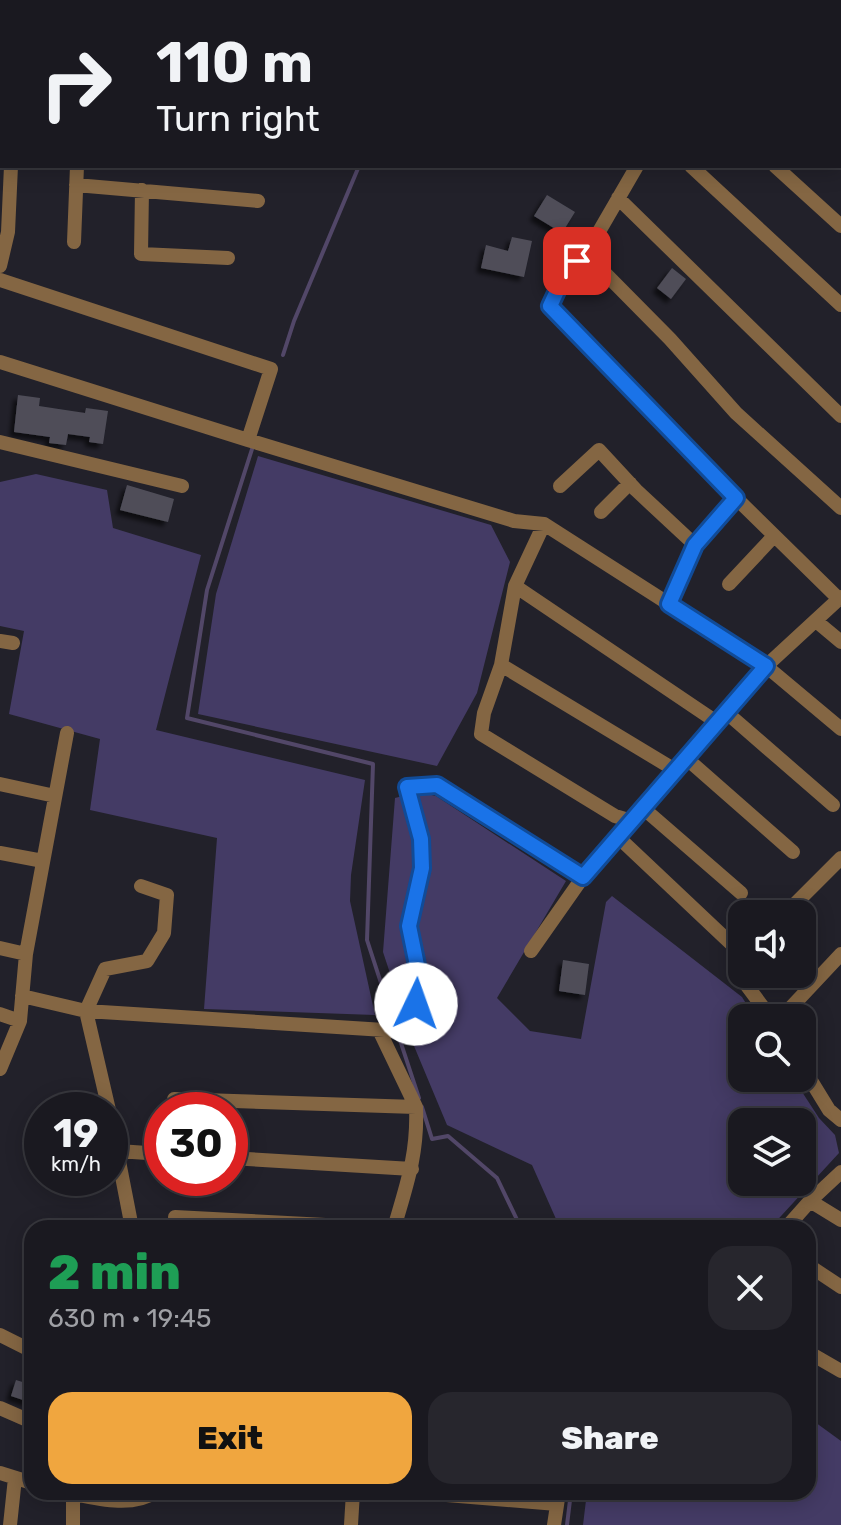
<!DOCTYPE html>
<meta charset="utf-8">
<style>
:root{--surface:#1a1920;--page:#27262d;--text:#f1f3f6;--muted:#9fa0a5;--line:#38383e;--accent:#f0a63f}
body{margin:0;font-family:Rubik,sans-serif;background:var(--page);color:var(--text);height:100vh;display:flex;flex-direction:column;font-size:30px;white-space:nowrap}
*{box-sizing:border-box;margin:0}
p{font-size:26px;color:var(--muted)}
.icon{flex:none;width:44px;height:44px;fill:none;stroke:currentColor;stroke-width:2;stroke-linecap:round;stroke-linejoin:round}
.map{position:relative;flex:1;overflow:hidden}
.sheet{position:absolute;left:24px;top:1220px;width:792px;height:280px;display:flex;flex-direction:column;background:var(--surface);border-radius:24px;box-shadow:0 4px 20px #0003,0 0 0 2px var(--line)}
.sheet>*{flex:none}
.top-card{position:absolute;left:0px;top:0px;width:842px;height:168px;box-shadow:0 4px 20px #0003,0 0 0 2px var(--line);background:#1a1920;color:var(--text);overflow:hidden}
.fabs{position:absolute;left:728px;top:900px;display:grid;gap:16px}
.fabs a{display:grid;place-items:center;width:88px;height:88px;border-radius:16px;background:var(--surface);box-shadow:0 4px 20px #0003,0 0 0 2px var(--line);font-size:40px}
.speed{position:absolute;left:24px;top:1092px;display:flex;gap:16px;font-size:40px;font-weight:700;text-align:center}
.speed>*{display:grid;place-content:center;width:104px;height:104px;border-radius:50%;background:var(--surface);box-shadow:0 4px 20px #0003,0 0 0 2px var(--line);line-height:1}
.speed small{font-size:20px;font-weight:400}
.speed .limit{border:12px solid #d22;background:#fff;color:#111}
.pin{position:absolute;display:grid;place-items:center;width:68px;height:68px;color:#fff;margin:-34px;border-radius:16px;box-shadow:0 4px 12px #0006}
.me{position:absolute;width:88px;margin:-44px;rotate:3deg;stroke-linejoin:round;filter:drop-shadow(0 0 6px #0008)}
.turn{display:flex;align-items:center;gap:28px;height:168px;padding:0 24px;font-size:36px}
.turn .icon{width:104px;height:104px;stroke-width:2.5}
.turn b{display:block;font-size:56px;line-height:68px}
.round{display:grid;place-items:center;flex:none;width:84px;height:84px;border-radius:24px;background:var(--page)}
.head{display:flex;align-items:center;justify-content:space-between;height:136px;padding:0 24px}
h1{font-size:48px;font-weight:800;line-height:60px;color:#1e9e55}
.action{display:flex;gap:16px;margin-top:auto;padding:16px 24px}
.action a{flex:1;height:92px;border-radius:24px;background:var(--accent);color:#111;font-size:32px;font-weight:800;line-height:92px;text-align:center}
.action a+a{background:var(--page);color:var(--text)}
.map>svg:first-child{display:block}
.green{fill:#443b65;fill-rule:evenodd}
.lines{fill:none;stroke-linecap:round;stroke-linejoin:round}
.stream{stroke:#524768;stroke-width:4}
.building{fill:#4f4e59;filter:url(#shadow)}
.street{stroke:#846643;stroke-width:14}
.route-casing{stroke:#114b97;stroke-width:20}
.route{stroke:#1a73e8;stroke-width:14}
</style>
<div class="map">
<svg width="841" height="1525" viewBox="0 0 841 1525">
<defs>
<filter id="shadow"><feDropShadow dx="-4.5" dy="4.5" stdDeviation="2" flood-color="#0009"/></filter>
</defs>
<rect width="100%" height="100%" fill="#22212a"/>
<!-- green -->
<path class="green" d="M258,456L491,525L510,562L477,693L437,766L198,714L216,594Z
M36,474L107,490L113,528L201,555L156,730L365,780L351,875L350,901L375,1015L204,1009L217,838L90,810L100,739L9,714L24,631L0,626V482Z
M418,792L436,796L566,881L497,998L530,1031L581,1039L606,902L612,896L742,997L755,1018H742V1078H793L819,1118L835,1135L839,1153L770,1228H560L532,1165L447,1125L414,1046L383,952L395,798ZM742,1122H802V1182H742Z
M808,1417L841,1441V1525H583L587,1492H808Z"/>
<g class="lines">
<!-- stream -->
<path class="stream" d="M115,0L116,2
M283,355L294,321L359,166
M253,446L207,590L187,718L373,764L367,940L395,1026
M398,1034L419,1098
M422,1107L432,1139L448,1136L497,1178L521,1228
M567,1525L571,1492"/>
</g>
<!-- building -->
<path class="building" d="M547,195L575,212L562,233L534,216Z
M512,237L532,241L524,277L481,268L486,245L508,251Z
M672,268L686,279L671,299L657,288Z
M18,395L40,398L39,406L85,413L86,408L108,411L103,444L89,442L90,437L68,434L66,445L49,443L50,437L14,432Z
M127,485L174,499L168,522L120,510Z
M563,960L589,964L585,995L559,991Z
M16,1380L32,1385L29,1402L11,1396Z"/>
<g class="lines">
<!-- street -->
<path class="street" d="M18,2V0
M78,2V1
M180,2L181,0
M731,2L733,0
M824,2L826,0
M0,52H2
M840,87L841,86
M637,166L586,254L565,274L550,306L736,498L839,599
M691,166L841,305
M775,166L841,226
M76,185L258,201
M142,190L141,254L228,258
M618,198L841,416
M74,242L77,166
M586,254L670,339L736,413L841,508
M0,266L8,232L11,166
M0,280L271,369L248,440L0,362
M248,440L514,521L544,524L766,666L841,729
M0,442L182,486
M560,486L599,450L636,490L695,545
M601,512L630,483
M544,524L515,586L501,665L484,713L481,734L615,816L632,821
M729,584L774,536
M515,586L718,723
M669,604L695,545L736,498
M816,621L841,642
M0,641L13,643
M501,665L675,770
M727,713L833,805
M686,758L793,852
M0,784L55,796
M643,808L741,893
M618,837L742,954
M0,853L43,861
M785,914L841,858
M0,948L26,954
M531,951L583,877
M742,974V979L771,1018
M22,996L86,1011L400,1031L416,1004L421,985L409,926L422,868L421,839L407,787L437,785L583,877L766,666L841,597
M0,1014L20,1021
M781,1018L841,954
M802,1066L829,1110L841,1120
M0,1069L20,1021L26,954L67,733
M174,1099L416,1107L380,1032
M109,1110L86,1011L105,969L147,961L164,933L167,895L141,886
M110,1115L132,1228
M118,1151L162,1154
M230,1158L412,1169
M841,1172L810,1201L841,1220
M175,1217L383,1228
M394,1228C407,1184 418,1153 416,1107
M786,1228L810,1201
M808,1265L841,1287
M0,1335L32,1351
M808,1352L841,1371
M0,1408L32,1422
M0,1473L32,1483
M63,1492C91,1497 131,1509 155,1492
M410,1492L557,1504
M73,1494V1525
M10,1525L15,1478
M351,1525L353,1492
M554,1525L559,1492"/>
</g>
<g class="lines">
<defs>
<path id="route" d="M416,1004L421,985L409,926L422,868L421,839L407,787L437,785L583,877L766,666L669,604L695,545L736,498L550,306L565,274L577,261"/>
</defs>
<!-- route casing -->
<use href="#route" class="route-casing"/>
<!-- route -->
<use href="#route" class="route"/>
</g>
</svg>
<div class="fabs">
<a><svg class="icon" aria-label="sound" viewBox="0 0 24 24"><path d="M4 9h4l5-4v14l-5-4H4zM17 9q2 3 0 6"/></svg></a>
<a><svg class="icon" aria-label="search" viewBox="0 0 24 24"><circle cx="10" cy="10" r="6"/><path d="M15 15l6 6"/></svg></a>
<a><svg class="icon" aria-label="layers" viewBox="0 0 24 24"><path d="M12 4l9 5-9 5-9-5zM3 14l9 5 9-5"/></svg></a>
</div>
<div class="speed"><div>19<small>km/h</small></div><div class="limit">30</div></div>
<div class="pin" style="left:577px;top:261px;background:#d93025"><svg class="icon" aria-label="arrive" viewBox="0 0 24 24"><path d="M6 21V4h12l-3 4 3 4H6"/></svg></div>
<svg class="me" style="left:416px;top:1004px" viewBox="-20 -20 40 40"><circle r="19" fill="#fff"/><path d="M0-13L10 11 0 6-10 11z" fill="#1a73e8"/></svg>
<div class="top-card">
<div class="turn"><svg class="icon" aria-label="right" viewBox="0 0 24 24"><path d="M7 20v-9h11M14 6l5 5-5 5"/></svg><div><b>110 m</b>Turn right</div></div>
</div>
<section class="sheet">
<div class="head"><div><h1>2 min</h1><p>630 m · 19:45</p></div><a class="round"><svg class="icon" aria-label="close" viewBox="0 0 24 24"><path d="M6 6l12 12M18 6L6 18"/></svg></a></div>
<div class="action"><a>Exit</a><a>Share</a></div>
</section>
</div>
